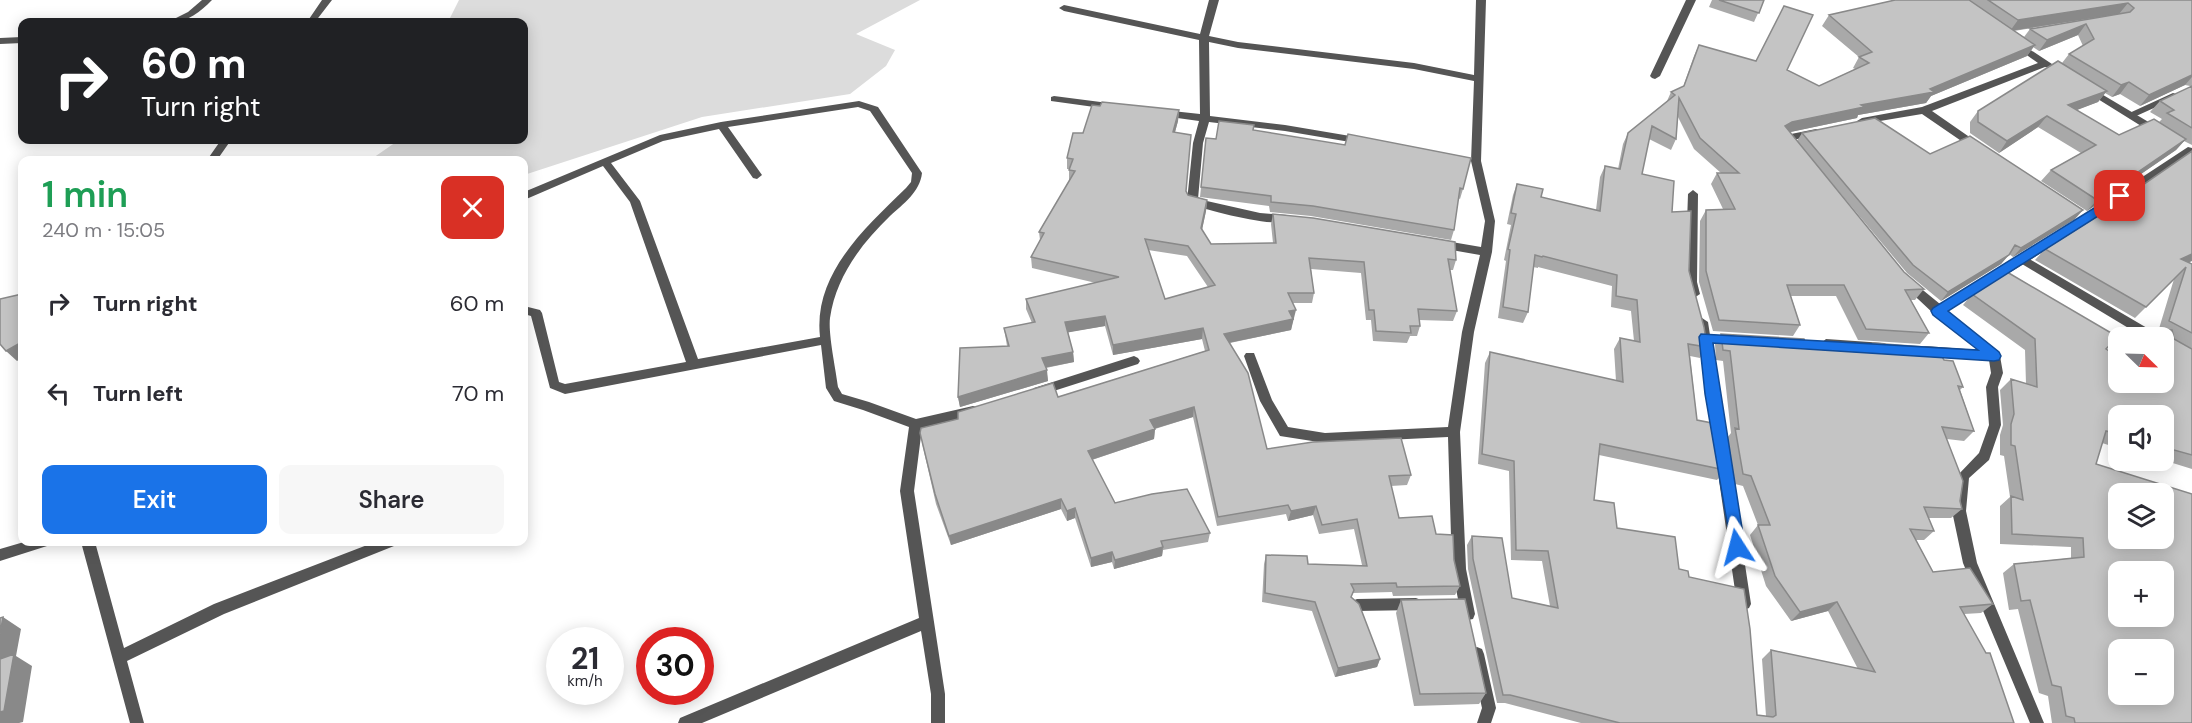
<!DOCTYPE html>
<meta charset="utf-8">
<style>
:root{--surface:#fff;--page:#f7f7f7;--text:#2b2b33;--muted:#7c7c81;--accent:#1a73e8}
body{margin:0;font-family:"DM Sans",sans-serif;background:var(--page);color:var(--text);height:100vh;display:flex;flex-direction:column;font-size:22px;white-space:nowrap}
*{box-sizing:border-box;margin:0}
p{font-size:20px;color:var(--muted)}
.icon{flex:none;width:33px;height:33px;fill:none;stroke:currentColor;stroke-width:2;stroke-linecap:round;stroke-linejoin:round}
.map{position:relative;flex:1;overflow:hidden}
.side{position:absolute;left:18px;top:156px;width:510px;height:390px;display:flex;flex-direction:column;background:var(--surface);border-radius:12px;box-shadow:0 3px 15px #0003}
.side>*{flex:none}
.guide{position:absolute;left:18px;top:18px;width:510px;height:126px;border-radius:12px;box-shadow:0 3px 15px #0003;background:#202124;color:#fff;overflow:hidden}
.needle{width:39px;rotate:113deg}
.buttons{position:absolute;left:2108px;top:327px;display:grid;gap:12px}
.buttons a{display:grid;place-items:center;width:66px;height:66px;border-radius:12px;background:var(--surface);box-shadow:0 3px 15px #0003;font-size:30px}
.speed{position:absolute;left:546px;top:627px;display:flex;gap:12px;font-size:30px;font-weight:700;text-align:center}
.speed>*{display:grid;place-content:center;width:78px;height:78px;border-radius:50%;background:var(--surface);box-shadow:0 3px 15px #0003;line-height:1}
.speed small{font-size:15px;font-weight:400}
.speed .limit{border:9px solid #d22;background:#fff;color:#111}
.pin{position:absolute;display:grid;place-items:center;width:51px;height:51px;color:#fff;margin:-26px;border-radius:12px;box-shadow:0 3px 9px #0006}
.me{position:absolute;width:66px;margin:-33px;rotate:351deg;stroke-linejoin:round;filter:drop-shadow(0 0 4px #0008)}
.turn{display:flex;align-items:center;gap:21px;height:126px;padding:0 24px;font-size:27px}
.turn .icon{width:78px;height:78px;stroke-width:2.5}
.turn b{display:block;font-size:42px;line-height:51px}
.round{display:grid;place-items:center;flex:none;width:63px;height:63px;border-radius:12px;background:var(--page)}
.overview{display:flex;align-items:center;justify-content:space-between;height:102px;padding:0 24px}
h1{font-size:36px;font-weight:600;line-height:45px;color:#1e9e55}
.cta{display:flex;gap:12px;margin-top:auto;padding:12px 24px}
.cta a{flex:1;height:69px;border-radius:12px;background:var(--accent);color:#fff;font-size:24px;font-weight:600;line-height:69px;text-align:center}
.cta a+a{background:var(--page);color:var(--text)}
ul{padding:0;list-style:none}
li{display:flex;align-items:center;gap:18px;height:90px;padding:0 24px}
li div{flex:1}
li b{display:block;font-size:22px}
li em{font-style:normal}
.map>svg:first-child{display:block}
.green{fill:#dcdcdc}
.lines{fill:none;stroke-linecap:round;stroke-linejoin:round}
.service{fill:#555;fill-rule:evenodd}
.minor{fill:#555;fill-rule:evenodd}
.wall{fill:#a9a9a9;fill-rule:evenodd}
.shaded-wall{fill:#898989}
.building{fill:#c4c4c4;stroke:#898989;stroke-width:1.5;fill-rule:evenodd}
.route{fill:#1a73e8;stroke:#114b97;stroke-width:1.5}
</style>
<div class="map">
<svg width="2192" height="723" viewBox="0 0 2192 723">
<rect width="100%" height="100%" fill="#fff"/>
<!-- green -->
<path class="green" d="M459,0H920L856,34L895,50L886,66L850,94L702,117L524,175V160H370L399,140H524V22H448Z"/>
<g class="lines">
<!-- service -->
<path class="service" d="M202,0H212C200,12 188,22 171,22L172,20L188,12Z
M322,0H332L315,22H307Z
M22,37V43L0,44V38Z
M2173,93L2176,94V98L2134,117L2130,118L2125,115Z
M221,140H231L217,160H207Z
M2021,254L2159,335L2161,338H2145L2017,261L2015,258Z
M1416,598L1421,600L1423,604L1421,608L1416,610L1357,611L1352,609L1350,605L1352,601L1357,599Z"/>
<!-- minor -->
<path class="minor" d="M1209,0H1219L1209,36L1238,42L1414,63L1474,75L1476,0H1486L1481,161L1495,221L1492,252L1474,332L1460,432L1466,569L1475,614L1473,619L1468,620L1463,619L1461,614L1452,569L1448,437L1325,443L1280,436L1260,401L1244,356L1246,353H1254L1272,400L1288,427L1325,433L1448,427L1462,332L1480,255L1440,248L1434,244L1440,240L1481,247L1485,221L1471,161L1474,81L1414,69L1238,48L1209,42L1210,116L1285,125L1362,138L1367,141L1362,144L1285,131L1209,122L1203,143L1198,199L1260,213L1287,215L1292,219C1280,231 1206,209 1188,204L1187,201L1193,143L1199,121L1163,116L1158,113L1163,110L1200,114L1199,40L1064,11L1059,8L1064,5L1200,34Z
M1686,0H1696L1660,76L1655,79L1652,78L1650,76Z
M2017,41L2055,66L2053,68L2045,67L1932,111L1981,145L1982,147L1981,149H1973L1922,114L1862,124L1857,121L1862,118L1922,107L2038,63L2014,46L2012,44Z
M2088,86L2162,130V134H2154L2085,91L2083,89Z
M1054,96L1116,104L1121,107L1116,110L1051,101V97Z
M859,101L878,107L922,173C920,192 903,204 890,216C861,244 836,277 830,318C828,334 836,370 838,387L842,394L869,402L916,419L973,406L977,407L979,411L977,415L973,416L922,428L914,491L945,694V723H931V694L921,631L702,723H678L680,718L919,618L900,491L909,427L863,410L834,401L826,388L821,345L565,394L550,388L531,316L524,314V306L540,310L542,313L559,382L565,384L686,362L630,202L603,166L524,200V192L660,135L721,122ZM858,107L870,111L912,173L911,182L906,188C865,228 813,274 820,337L698,359L640,201L611,163L663,141L719,129L753,178L757,179L762,175L728,127Z
M1816,129L1820,130V134L1793,140L1797,145L1792,148L1788,147L1781,138L1786,135Z
M2188,147L2192,148V152L2091,222L1948,311L2000,356L2003,373L1998,387L2001,425L1989,460L1969,478L1966,511L1977,563L2044,723H2030L1963,563L1952,511L1957,476L1979,453L1989,425L1986,387L1991,373L1989,360L1921,354L1919,351L1921,348L1925,346L1979,350L1934,314L1903,285L1909,281L1913,282L1940,304L2083,216Z
M1693,190L1698,194L1697,282L1700,294L1694,298L1688,294L1685,282L1688,194Z
M1702,318L1708,322L1751,604L1749,608L1744,610L1739,608L1737,604L1696,322Z
M1826,339L1884,343L1888,345L1890,348L1888,351L1884,353L1826,349L1820,344Z
M1134,356L1138,358L1140,361L1138,364L1038,396L1034,394L1032,391L1034,388Z
M24,542H49L47,546L0,561V549Z
M81,542H95L124,648L214,604L375,542H396L394,546L224,614L127,661L144,723H130Z
M1477,647L1482,649L1484,654L1496,708L1491,723H1477L1482,708L1470,654L1472,649Z"/>
</g>
<!-- wall -->
<path class="wall" d="M1712,0H1764L1754,22L1709,7Z
M1895,0H2192V145L2184,141L2176,150L2087,211L2041,181L2051,170L2081,153L2038,127L1999,153L1970,133V122L1978,111L2062,63L2069,54L2083,46L2078,35L2039,51L2033,47L2027,56L1931,96L1926,103L1858,115L1857,118L1790,132L1797,141L1802,133L1930,154L2075,219L2013,257L2009,254L2001,264L1941,301L1907,273L1815,163L1904,272L1924,289L1915,300H1911L1929,333L1920,344L1858,340L1836,296H1791L1800,325L1793,336L1713,331L1699,282L1700,221L1706,210L1723,209L1711,184L1717,173H1721L1694,149L1678,117L1676,139L1671,150L1649,139L1642,174L1672,212L1689,271L1707,347L1700,358L1690,356L1697,420L1725,470L1717,480L1599,455L1594,500L1617,528L1679,569L1689,577L1757,715L1766,716L1762,659L1771,650L1858,669L1828,611L1791,621L1766,586L1750,535L1758,525L1743,486L1735,484L1727,438L1731,433L1723,361L1716,360L1715,344L1721,334L1869,348L1873,343L1944,360L1963,387L1960,390L1974,431L1964,441L1947,439L1962,509L1951,518H1928L1934,531L1924,540H1916L1933,572L1993,604L1981,613L1964,614L2014,723H1581L1505,703H1497L1468,569L1467,545L1472,536L1512,598L1550,606L1542,561L1511,560L1509,471L1478,464L1485,363L1490,352L1616,381L1614,349L1620,338L1634,341L1631,311L1611,307L1612,286L1538,267V268L1533,267L1528,312L1523,323L1498,318L1506,261L1504,260L1511,225L1507,224L1513,195L1517,184L1541,197L1596,210L1600,177L1605,166L1618,169L1623,144L1628,133L1667,101L1671,92L1683,87L1694,56L1699,45L1787,70L1819,86L1855,69L1853,68L1859,57L1822,26L1829,15ZM2105,16L2030,29L2024,37L2014,31ZM2185,85L2190,86V87L2160,101L2150,112L2162,119L2159,122L2119,135L2076,110L2098,102L2105,93L2112,97L2120,94L2140,106Z
M1100,106L1179,110L1178,121L1175,132L1186,191L1188,195L1207,200L1206,211L1202,230L1211,244L1273,243L1271,224L1273,214L1456,260L1453,270H1450L1457,311L1453,321L1419,320L1420,326L1417,336H1410L1407,343L1373,341L1371,320H1366L1361,273L1311,269L1314,293L1312,303H1293L1294,320H1293L1291,330L1230,343L1267,449L1411,475L1407,485L1391,486L1399,518L1436,534L1454,560L1460,586L1455,595L1393,596L1392,592L1353,593L1351,597L1380,659L1377,667L1335,677L1312,611L1262,602L1264,564L1266,555L1308,564L1362,565L1354,529L1319,534L1313,515L1288,521L1286,514L1217,526L1193,417L1155,429L1154,439L1092,460L1115,503L1210,533L1208,542L1163,550L1162,556L1114,569L1112,562L1091,567L1075,518L1067,521L1061,509L951,545L936,504L922,443L1058,397L1205,351L1202,339L1113,355L1105,326L1068,332L1073,352L1074,362L1046,368L1048,381L960,407L958,397L1007,346L1004,328L1032,323L1026,309V299L1096,283L1032,268L1031,257L1040,240L1039,232L1069,181V169H1067V158ZM1148,250L1187,256L1208,287L1165,299Z
M1253,130L1463,189L1460,199L1458,198L1454,230L1451,240L1311,216L1270,212L1269,206L1200,197L1206,138L1216,139Z
M2192,151V261L2189,262L2192,264V469L2163,460V416H2118V448L2102,443L2096,464L2192,723H2052L2048,696L2039,693L2018,609L2009,610L2003,573L2014,564L2071,558V547L2000,544V506L2010,497L2004,456L2000,455V435L2003,425L2000,390L2011,379L2026,384L2025,350L1963,305L1972,294L2106,349L2118,382H2163V338H2158L2162,334L2158,332L2174,279L2135,318L2035,260L2045,249L2102,213Z
M1401,600L1486,693L1479,704L1414,706L1396,613Z"/>
<!-- shaded-wall -->
<path class="shaded-wall" d="M2128,3L2119,14L2010,31L2018,20Z
M2086,24L2078,35L2039,51L2047,40Z
M2035,45L2027,56L1931,96L1926,103L1858,115L1857,118L1786,133L1785,126L1792,122L1930,89Z
M2192,75V77L2185,85L2140,106L2149,95Z
M2129,82L2120,94L2112,97L2121,85Z
M2107,91L2098,102L2059,117L2068,105Z
M1179,110L1178,121L1172,143L1173,132Z
M2047,116L2038,127L1999,153L2007,141Z
M2186,139L2176,150L2087,211L2097,200Z
M1207,200L1206,211L1200,239L1201,228Z
M2083,210L2075,219L2013,257L2021,248Z
M2192,254V261L2170,270L2181,259Z
M2009,255L2001,264L1941,301L1948,292Z
M1296,310L1291,330L1223,344L1224,334L1289,311Z
M1105,316V326L1065,333V322Z
M1203,328L1202,339L1113,355V345Z
M22,342V358L17,361L6,351Z
M1073,352L1074,362L1043,368L1042,358Z
M1047,370L1048,381L960,407L958,397Z
M1194,407L1193,417L1150,430V420Z
M1155,429L1154,439L1088,461V451Z
M1061,499V509L951,545L949,536Z
M1316,506L1313,515L1288,521L1291,511Z
M1075,508V518L1067,521V511Z
M1163,547L1162,556L1114,569L1115,560Z
M1112,552V562L1091,567V558Z
M1837,602L1828,611L1791,621L1800,612Z
M3,617L21,629L16,656L32,666L23,722L19,723H0V634Z
M1380,659L1377,667L1335,677L1338,668Z"/>
<!-- building -->
<path class="building" d="M1719,0H1764L1759,13Z
M1895,0H1969L2035,45L1930,89L1934,92L1861,105L1864,107L1792,122L1785,126L1904,272L1924,289L1905,290L1929,333L1866,329L1844,285H1787L1800,325L1719,320L1706,271V210L1735,209L1717,173H1739L1700,138L1679,98L1676,139L1652,126L1642,174L1674,181L1672,212L1691,211L1689,271L1704,327L1707,347L1688,344L1697,420L1717,424L1725,470L1600,444L1594,500L1614,503L1617,528L1675,537L1679,569L1688,571L1689,577L1744,589L1750,629L1757,715L1773,717L1776,715L1771,650L1875,672L1837,602L1800,612L1775,576L1758,525H1770L1751,476L1743,474L1735,428L1739,429L1730,351L1723,350L1721,334L1804,339L1805,342L1876,349L1873,343L1937,348L1944,360L1953,361L1963,387L1958,386L1974,431L1942,427L1963,481L1960,501L1962,509L1924,507L1934,531L1910,529L1933,572L1970,568L1993,604L1960,607L1986,653H1990L2014,723H1620L1510,695H1503L1473,559L1472,536L1502,538L1512,598L1558,608L1548,551L1516,550L1514,461L1482,454L1490,352L1623,382L1620,338L1640,342L1637,300L1616,296L1617,275L1543,256L1542,257L1535,255L1528,312L1503,307L1510,250L1508,249L1516,214L1511,213L1517,184L1543,189L1541,197L1600,211L1605,166L1620,169L1628,133L1675,95L1671,92L1684,86L1699,45L1756,61L1784,6L1813,15L1787,70L1819,86L1869,63L1859,57L1872,52L1829,15Z
M1988,0H2192V75L2149,95L2129,82L2121,85L2069,54L2094,39L2086,24L2047,40L2030,29L2130,12L2134,8L2128,3L2018,20Z
M2058,61L2107,91L2068,105L2119,135L2154,119L2186,139L2097,200L2051,170L2096,145L2047,116L2007,141L1978,122V111Z
M2192,86V128L2167,113L2174,110L2160,101Z
M1102,102L1179,110L1173,132L1191,135L1186,191L1188,195L1207,200L1201,228L1211,244L1276,243L1273,214L1313,218L1455,242L1456,260L1448,259L1457,311L1418,309L1420,326H1410L1411,333L1376,331L1374,310H1369L1364,262L1309,258L1314,293H1288L1296,310L1289,311L1293,319L1224,334L1248,373L1267,449L1313,442L1401,438L1411,475L1389,476L1399,518L1432,516L1436,534L1453,535L1454,560L1460,586L1397,587L1396,583L1351,584L1354,590L1351,597L1359,604L1380,659L1338,668L1315,602L1265,593L1266,555L1307,556L1308,564L1367,566L1357,519L1322,525L1316,506L1291,511L1288,505L1218,517L1194,407L1150,420L1155,429L1088,451L1115,503L1152,494L1187,489L1210,533L1161,541L1163,547L1115,560L1112,552L1091,558L1075,508L1067,511L1061,499L949,536L935,494L920,433L921,428L958,419V412L1053,383L1058,397L1209,350L1203,328L1113,345L1105,316L1065,322L1073,352L1042,358L1047,370L958,397L960,348L1009,346L1004,328L1035,322L1026,299L1119,277L1031,257L1044,233L1039,232L1075,171L1069,170L1073,159L1067,158L1073,133H1083L1092,105L1100,106ZM1145,239L1188,246L1215,285L1165,299Z
M1875,118L1930,154L1970,136L2083,210L2021,248L2015,245L2009,255L1948,292L1913,265L1802,133Z
M1219,121L1254,125L1253,130L1345,145L1348,134L1471,158L1463,189L1460,188L1454,230L1313,206L1271,202V196L1201,187L1206,138L1216,139Z
M2192,151V254L2181,259L2192,264V333L2169,321L2186,267L2146,307L2045,249L2102,213Z
M2007,272L2118,337L2106,349L2118,357V382H2163V342L2167,330H2172L2174,339L2192,349V455L2163,447V416H2118V434L2106,431L2096,464L2192,494V723H2075L2074,718L2066,716L2061,687L2052,685L2030,600L2021,601L2014,564L2084,557L2083,538L2012,534L2011,496L2023,500L2015,446L2011,445V424L2014,414L2011,379L2037,387L2035,339L1972,294ZM2118,494H2163V538H2118ZM2118,572H2163V616H2118ZM2118,650H2163V694H2118Z
M22,294V342L6,351L0,344V299Z
M1465,599L1486,693L1420,694L1401,600Z
M3,617L0,634V618Z
M14,654L4,711L0,712V659Z"/>
<!-- route -->
<path class="route" d="M2120,192L2126,196L2125,199L1948,311L1999,352L2001,356L1999,360L1994,361L1713,343L1745,547L1743,551L1737,553L1732,551L1705,394L1699,337L1701,334L1978,350L1933,315L1931,311L1933,308Z"/>
</svg>
<div class="buttons">
<a><svg class="needle" viewBox="-14 -14 28 28"><path d="M0-13l5 13h-10z" fill="#e53935"/><path d="M0 13l5-13h-10z" fill="#7c7c81"/></svg></a>
<a><svg class="icon" aria-label="sound" viewBox="0 0 24 24"><path d="M4 9h4l5-4v14l-5-4H4zM17 9q2 3 0 6"/></svg></a>
<a><svg class="icon" aria-label="layers" viewBox="0 0 24 24"><path d="M12 4l9 5-9 5-9-5zM3 14l9 5 9-5"/></svg></a>
<a>+</a>
<a>−</a>
</div>
<div class="speed"><div>21<small>km/h</small></div><div class="limit">30</div></div>
<div class="pin" style="left:2120px;top:196px;background:#d93025"><svg class="icon" aria-label="arrive" viewBox="0 0 24 24"><path d="M6 21V4h12l-3 4 3 4H6"/></svg></div>
<svg class="me" style="left:1737px;top:547px" viewBox="-20 -20 40 40"><path d="M0-17L14 15 0 8-14 15z" fill="#1a73e8" stroke="#fff" stroke-width="4"/></svg>
<div class="guide">
<div class="turn"><svg class="icon" aria-label="right" viewBox="0 0 24 24"><path d="M7 20v-9h11M14 6l5 5-5 5"/></svg><div><b>60 m</b>Turn right</div></div>
</div>
<section class="side">
<div class="overview"><div><h1>1 min</h1><p>240 m · 15:05</p></div><a class="round" style="background:#d93025;color:#fff"><svg class="icon" aria-label="close" viewBox="0 0 24 24"><path d="M6 6l12 12M18 6L6 18"/></svg></a></div>
<ul>
<li><svg class="icon" aria-label="right" viewBox="0 0 24 24"><path d="M7 20v-9h11M14 6l5 5-5 5"/></svg><div><b>Turn right</b></div><em>60 m</em></li>
<li><svg class="icon" aria-label="left" viewBox="0 0 24 24"><path d="M17 20v-9H6M10 6l-5 5 5 5"/></svg><div><b>Turn left</b></div><em>70 m</em></li>
</ul>
<div class="cta"><a>Exit</a><a>Share</a></div>
</section>
</div>
